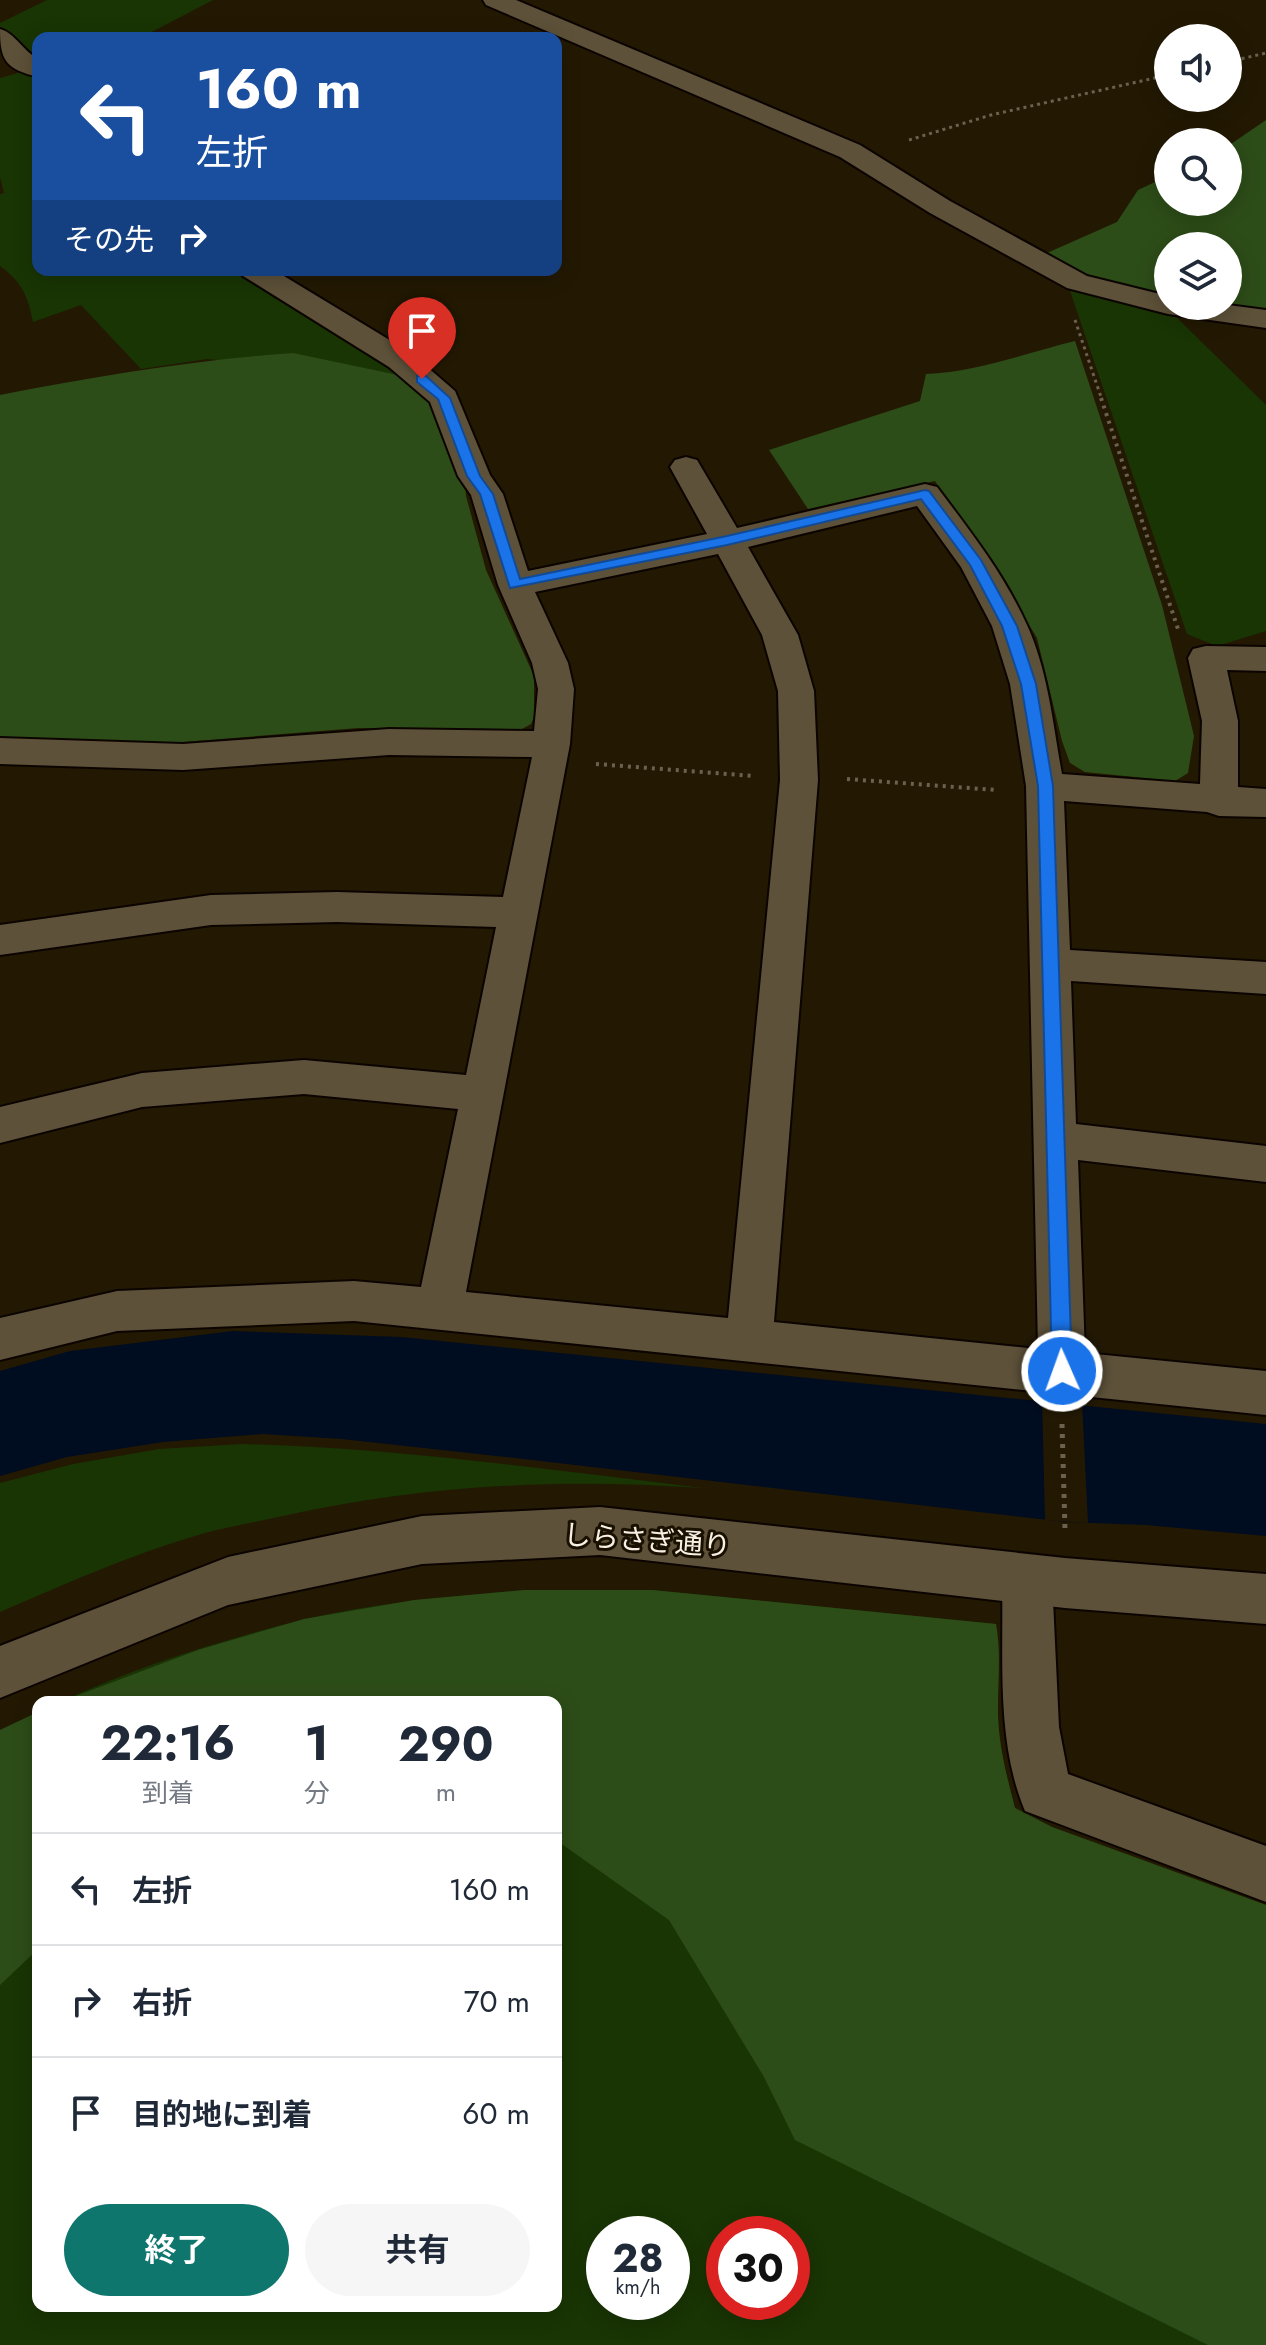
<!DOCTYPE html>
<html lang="ja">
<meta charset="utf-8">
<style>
:root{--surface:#fff;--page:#f6f6f7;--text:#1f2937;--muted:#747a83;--line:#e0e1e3;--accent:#0f766e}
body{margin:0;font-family:Jost,"Noto Sans JP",sans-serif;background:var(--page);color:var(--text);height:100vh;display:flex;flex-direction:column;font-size:30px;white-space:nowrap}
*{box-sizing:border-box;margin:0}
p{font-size:26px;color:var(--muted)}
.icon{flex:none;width:44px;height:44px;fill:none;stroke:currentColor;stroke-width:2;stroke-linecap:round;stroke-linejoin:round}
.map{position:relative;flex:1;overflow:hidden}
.drawer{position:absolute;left:32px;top:1696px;width:530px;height:616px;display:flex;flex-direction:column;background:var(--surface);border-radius:16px;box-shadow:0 4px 20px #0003}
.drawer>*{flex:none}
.banner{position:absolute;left:32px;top:32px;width:530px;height:244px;border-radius:16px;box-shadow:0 4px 20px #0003;background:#1a4fa0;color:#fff;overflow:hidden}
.controls{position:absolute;left:1154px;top:24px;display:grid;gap:16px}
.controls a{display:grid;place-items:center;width:88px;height:88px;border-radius:50%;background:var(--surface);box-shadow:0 4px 20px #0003;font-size:40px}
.speed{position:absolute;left:586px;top:2216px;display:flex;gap:16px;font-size:40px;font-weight:700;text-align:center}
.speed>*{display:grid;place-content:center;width:104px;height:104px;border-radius:50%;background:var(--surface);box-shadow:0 4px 20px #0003;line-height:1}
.speed small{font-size:20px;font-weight:400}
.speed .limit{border:12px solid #d22;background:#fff;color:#111}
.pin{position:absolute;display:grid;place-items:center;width:68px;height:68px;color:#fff;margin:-82px -34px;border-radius:50% 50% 50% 0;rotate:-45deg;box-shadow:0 0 8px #0007}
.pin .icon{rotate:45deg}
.me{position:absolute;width:88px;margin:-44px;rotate:358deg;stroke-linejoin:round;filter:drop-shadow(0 0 6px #0008)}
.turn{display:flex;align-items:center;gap:28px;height:168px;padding:0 32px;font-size:36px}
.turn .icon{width:104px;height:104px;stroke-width:2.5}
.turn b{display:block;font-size:56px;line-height:68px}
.then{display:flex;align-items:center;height:76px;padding:0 32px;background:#0003;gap:16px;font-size:30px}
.eta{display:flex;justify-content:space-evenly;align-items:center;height:136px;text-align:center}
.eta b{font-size:48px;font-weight:700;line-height:56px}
.button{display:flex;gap:16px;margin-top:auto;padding:16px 32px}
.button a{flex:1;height:92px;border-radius:48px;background:var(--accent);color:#fff;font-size:32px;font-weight:700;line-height:92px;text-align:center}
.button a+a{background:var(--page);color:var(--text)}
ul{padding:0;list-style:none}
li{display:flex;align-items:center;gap:24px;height:112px;padding:0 32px;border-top:2px solid var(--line)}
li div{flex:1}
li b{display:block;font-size:30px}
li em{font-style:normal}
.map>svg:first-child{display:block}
.green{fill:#193504;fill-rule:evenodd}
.forest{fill:#2d4d18}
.water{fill:#000c20}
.pier{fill:#231903}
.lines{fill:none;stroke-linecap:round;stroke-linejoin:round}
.minor-casing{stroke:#0c0400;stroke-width:4}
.tertiary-casing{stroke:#0c0400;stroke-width:4}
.path-far2{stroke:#6a614e;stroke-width:3;stroke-dasharray:3 4;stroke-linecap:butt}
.path-far1{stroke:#6a614e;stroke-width:4;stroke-dasharray:3 5;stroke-linecap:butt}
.path{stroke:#6a614e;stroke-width:5;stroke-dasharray:4 6;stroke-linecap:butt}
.minor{fill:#5d5139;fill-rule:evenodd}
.tertiary{fill:#5d5139;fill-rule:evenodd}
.route{fill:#1a73e8;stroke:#114b97;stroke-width:2}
.labels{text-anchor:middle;stroke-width:6;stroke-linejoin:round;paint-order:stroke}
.street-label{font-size:28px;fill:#f8f1e3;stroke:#1a1000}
</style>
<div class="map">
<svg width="1266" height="2345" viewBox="0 0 1266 2345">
<rect width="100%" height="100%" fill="#231903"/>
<!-- green -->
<path class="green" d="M47,0H213L140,38H38V63L0,30V23Z
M25,71L38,75V270H242L412,378L207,359L141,369L81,305L33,322C28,296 22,282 0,266V194L4,193L0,177V78Z
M1069,288L1168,309L1266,405V631L1217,646L1187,634Z
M243,1444C397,1448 550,1470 703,1488C550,1478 419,1485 269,1519C246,1524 221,1528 198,1535C130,1555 65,1584 0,1612V1483L73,1464L159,1449Z
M525,1590H652L996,1624C1001,1652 998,1676 998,1704C997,1739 1006,1774 1015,1808L1052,1827L1266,1905V2345H0V1730L38,1712V2306H556V1702H60C136,1667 221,1640 302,1620C375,1602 451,1597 525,1590ZM604,2234H672V2302H604ZM724,2234H792V2302H724Z"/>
<!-- forest -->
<path class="forest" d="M1266,120V314L1228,306V246H1168V299L1097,283L1038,257L1117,222L1138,190L1168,176V202H1228V146Z
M1075,341L1162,605L1194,736L1188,773L1175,781L1085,772L1070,763L1062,741L1037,638L999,575L935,481L808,509L769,450L920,401L926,374C978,372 1026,353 1075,341Z
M293,353L412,378L438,407L464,467L466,496L486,570L534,676V717L531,724L522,729L358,728L171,743L0,739V395C98,376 193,360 293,353Z
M525,1590H652L996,1624C1001,1652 998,1676 998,1704C997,1739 1006,1774 1015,1808L1052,1827L1266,1905V2345H1208L795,2140L764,2077L669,1920L556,1840V1702H60L198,1650L304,1619L414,1600Z
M38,1712V1949L0,1985V1730Z"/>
<!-- water -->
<path class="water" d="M233,1331L401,1337L1266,1424V1536L1146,1525L1065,1522L515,1458L342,1439L263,1434L163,1442L67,1457L0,1476V1371L70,1351Z"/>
<!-- pier -->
<path class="pier" d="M1042,1398L1082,1402L1088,1523L1045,1520Z"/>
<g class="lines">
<defs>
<path id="minor" d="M483,0H516L860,145L950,201L1087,276L1168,296V306L1228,305L1266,310V328L1168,314L1067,288L930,213L840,157L486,5Z
M0,29C15,33 23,51 38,59V77C6,69 0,61 0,29Z
M238,270H274L411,353L455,391L490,475L503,494L528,571L707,534L670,467L675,460L686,457L697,460L737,528L925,484L937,487C970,531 1004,574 1027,625C1048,671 1053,724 1062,774L1200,784L1202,721L1188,658L1193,649L1206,646L1266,647V671L1227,670L1238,721V787L1266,789V817L1219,816L1207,812L1064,801L1070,950L1266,962V994L1071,981L1076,1124L1266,1146V1182L1078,1160L1085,1353L1266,1371V1415L354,1321L117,1331L0,1360V1318L117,1291L354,1281L421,1287L458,1109L304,1094L142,1107L0,1143V1107L142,1073L304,1060L466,1075L496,927L337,922L211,925L0,955V925L211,895L337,892L503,897L532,757L389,755L183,770L0,764V738L183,744L389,729L534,731L538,689L532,663L498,585L471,495L458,476L430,402L389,367L243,276ZM917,506L961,567L992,626L1010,684L1026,786L1038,1349L774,1322L818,780L814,691L798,635L748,547ZM718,554L762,635L778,691L780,780L728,1318L466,1292L570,744L574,689L568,663L535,592Z
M1027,1555L1045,1562L1052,1579L1059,1727L1068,1774L1266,1846V1902L1025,1811C995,1740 1004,1655 1002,1579L1009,1562Z"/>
<path id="tertiary" d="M600,1507L1065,1558L1266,1574V1624L1065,1608L600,1555L422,1564L228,1605L0,1698V1646L228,1557L422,1516Z"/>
</defs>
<!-- minor casing -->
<use href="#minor" class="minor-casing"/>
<!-- tertiary casing -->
<use href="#tertiary" class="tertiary-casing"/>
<!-- path-far2 -->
<path class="path-far2" d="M1228,62L1266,53
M909,140L991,115L1168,75
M1075,320L1102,400"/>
<!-- path-far1 -->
<path class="path-far1" d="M1101,398L1178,629
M596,764L754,776
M847,779L996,790"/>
<!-- path -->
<path class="path" d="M1062,1424L1065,1530"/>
<!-- minor -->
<use href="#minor" class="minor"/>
<!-- tertiary -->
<use href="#tertiary" class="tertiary"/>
</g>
<!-- route -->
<path class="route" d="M417,376H426L450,398L480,476L493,494L520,579L727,536L925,490L929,491L981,560L1017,626L1036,684L1053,786L1072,1371L1069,1377L1062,1380L1055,1377L1052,1371L1038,786L1021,684L1002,626L970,565L921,499L727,545L510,588L480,494L467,476L438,399L417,382Z"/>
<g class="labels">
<!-- street labels -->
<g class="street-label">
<text transform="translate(647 1540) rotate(4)" y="10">しらさぎ通り</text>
</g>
</g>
</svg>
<div class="controls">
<a><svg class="icon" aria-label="sound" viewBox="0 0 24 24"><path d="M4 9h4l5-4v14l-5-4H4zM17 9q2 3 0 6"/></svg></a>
<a><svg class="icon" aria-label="search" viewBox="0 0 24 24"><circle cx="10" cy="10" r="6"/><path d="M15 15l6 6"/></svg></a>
<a><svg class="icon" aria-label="layers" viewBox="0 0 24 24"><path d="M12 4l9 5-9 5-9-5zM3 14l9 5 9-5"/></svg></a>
</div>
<div class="speed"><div>28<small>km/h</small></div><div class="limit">30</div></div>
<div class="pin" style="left:422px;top:379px;background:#d93025"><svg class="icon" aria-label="arrive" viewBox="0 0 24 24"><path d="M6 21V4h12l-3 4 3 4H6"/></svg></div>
<svg class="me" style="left:1062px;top:1371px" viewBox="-20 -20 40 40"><circle r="17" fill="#1a73e8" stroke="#fff" stroke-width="3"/><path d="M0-11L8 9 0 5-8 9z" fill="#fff"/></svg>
<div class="banner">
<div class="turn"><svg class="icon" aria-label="left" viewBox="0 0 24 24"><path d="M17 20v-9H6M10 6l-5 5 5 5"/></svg><div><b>160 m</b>左折</div></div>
<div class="then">その先<svg class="icon" aria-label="right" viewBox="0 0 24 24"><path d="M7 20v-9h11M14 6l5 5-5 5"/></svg></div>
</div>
<section class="drawer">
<div class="eta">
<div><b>22:16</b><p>到着</p></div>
<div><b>1</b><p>分</p></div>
<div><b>290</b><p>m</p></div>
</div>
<ul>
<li><svg class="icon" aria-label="left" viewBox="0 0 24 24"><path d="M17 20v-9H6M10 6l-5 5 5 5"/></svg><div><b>左折</b></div><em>160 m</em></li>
<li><svg class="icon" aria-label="right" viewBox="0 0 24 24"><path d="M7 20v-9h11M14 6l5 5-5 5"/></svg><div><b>右折</b></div><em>70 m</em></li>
<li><svg class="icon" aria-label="arrive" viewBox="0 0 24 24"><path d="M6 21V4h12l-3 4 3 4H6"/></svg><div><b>目的地に到着</b></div><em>60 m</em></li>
</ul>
<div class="button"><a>終了</a><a>共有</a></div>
</section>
</div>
